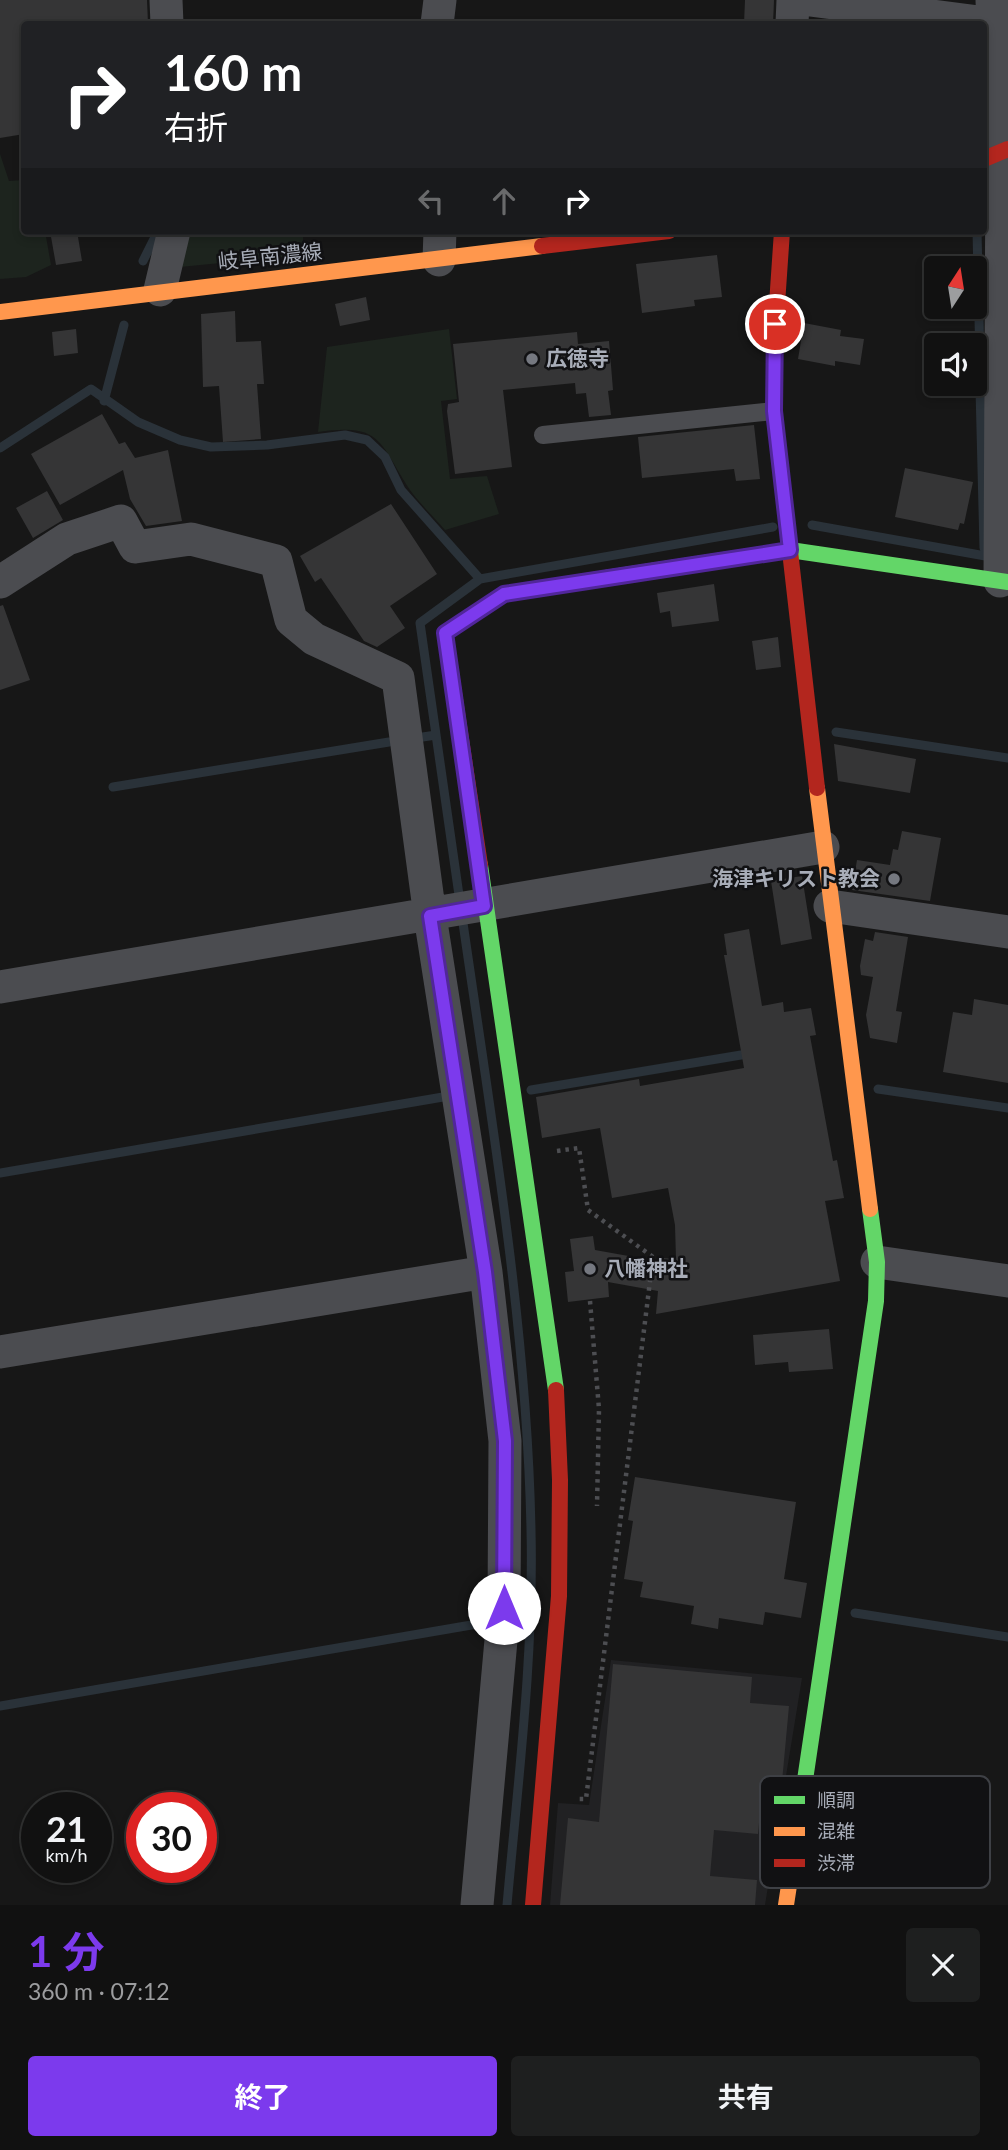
<!DOCTYPE html>
<html lang="ja">
<meta charset="utf-8">
<style>
:root{--surface:#111;--page:#1e1f1f;--text:#f1f3f6;--muted:#9c9d9f;--line:#303131;--accent:#7c3aed}
body{margin:0;font-family:Lato,"Noto Sans JP",sans-serif;background:var(--page);color:var(--text);height:100vh;display:flex;flex-direction:column;font-size:26px;white-space:nowrap}
*{box-sizing:border-box;margin:0}
p{font-size:23px;color:var(--muted)}
.icon{flex:none;width:38px;height:38px;fill:none;stroke:currentColor;stroke-width:2;stroke-linecap:round;stroke-linejoin:round}
.map{position:relative;height:1905px;overflow:hidden}
.side{display:flex;flex-direction:column;background:var(--surface);flex:1}
.side>*{flex:none}
.banner{position:absolute;left:21px;top:21px;width:966px;height:214px;border-radius:7px;box-shadow:0 4px 10px #0003,0 0 0 2px var(--line);background:#202124;color:#fff;overflow:hidden}
.needle{width:46px;rotate:12deg}
.fabs{position:absolute;left:924px;top:256px;display:grid;gap:14px}
.fabs a{display:grid;place-items:center;width:63px;height:63px;border-radius:7px;background:var(--surface);box-shadow:0 4px 10px #0003,0 0 0 2px var(--line);font-size:35px}
.speed{position:absolute;left:21px;top:1792px;display:flex;gap:14px;font-size:35px;font-weight:700;text-align:center}
.speed>*{display:grid;place-content:center;width:91px;height:91px;border-radius:50%;background:var(--surface);box-shadow:0 4px 10px #0003,0 0 0 2px var(--line);line-height:1}
.speed small{font-size:18px;font-weight:400}
.speed .limit{border:10px solid #d22;background:#fff;color:#111}
.pin{position:absolute;display:grid;place-items:center;width:60px;height:60px;color:#fff;margin:-30px;border:4px solid #fff;border-radius:50%;box-shadow:0 2px 7px #0007}
.me{position:absolute;width:77px;margin:-38px;rotate:0deg;stroke-linejoin:round;filter:drop-shadow(0 0 5px #0008)}
.turn{display:flex;align-items:center;gap:24px;height:147px;padding:0 28px;font-size:32px}
.turn .icon{width:91px;height:91px;stroke-width:2.5}
.turn b{display:block;font-size:49px;line-height:60px}
.lanes{display:flex;align-items:center;height:66px;padding:0 28px;background:#0003;justify-content:center;gap:35px;direction:ltr}
.lanes .off{opacity:.35}
.round{display:grid;place-items:center;flex:none;width:74px;height:74px;border-radius:7px;background:var(--page)}
.summary{display:flex;align-items:center;justify-content:space-between;height:119px;padding:0 28px}
h1{font-size:42px;font-weight:700;line-height:52px;color:var(--accent)}
.primary-button{display:flex;gap:14px;margin-top:auto;padding:14px 28px}
.primary-button a{flex:1;height:80px;border-radius:7px;background:var(--accent);color:#fff;font-size:28px;font-weight:700;line-height:80px;text-align:center}
.primary-button a+a{background:var(--page);color:var(--text)}
.map>svg:first-child{display:block}
.built{fill:#212123}
.green{fill:#1d241e}
.lines{fill:none;stroke-linecap:round;stroke-linejoin:round}
.stream{stroke:#2a3239;stroke-width:9}
.building{fill:#353536}
.path{stroke:#4d4e52;stroke-width:4.5;stroke-dasharray:3.5 5;stroke-linecap:butt}
.lane{stroke:#4b4c50;stroke-width:18}
.street{stroke:#4b4c50;stroke-width:33}
.fast{stroke:#63d668;stroke-width:16}
.slow{stroke:#ff974d;stroke-width:16}
.jam{stroke:#b3261e;stroke-width:16}
.route-casing{stroke:#51269a;stroke-width:18}
.route{stroke:#7c3aed;stroke-width:12}
.poi-dot{fill:#757880;stroke:#111113;stroke-width:2.5}
.labels{text-anchor:middle;stroke-width:5;stroke-linejoin:round;paint-order:stroke}
.street-label{font-size:21px;fill:#a8adb8;stroke:#111113}
.poi-label{font-size:21px;font-weight:bold;fill:#a8adb8;stroke:#111113;text-anchor:start}
.key{fill:#111113;stroke:#3e4045;stroke-width:2}
.key-label{font-size:19px;fill:#a8adb8}
</style>
<div class="map">
<svg width="1008" height="1905" viewBox="0 0 1008 1905">
<rect width="100%" height="100%" fill="#171717"/>
<!-- built -->
<path class="built" d="M611,1660L802,1678L765,1905H550L558,1803L589,1805Z"/>
<!-- green -->
<path class="green" d="M0,154L9,181L24,180V231H45L51,265L26,277L0,279Z
M182,231H303V255L180,267Z
M449,329L457,399L441,401L450,479L487,476L499,514L445,530C432,515 416,500 406,484C378,438 378,424 318,432L327,347Z"/>
<g class="lines">
<!-- stream -->
<path class="stream" d="M977,231L980,362
M143,261L158,231
M980,389L984,548
M104,401L124,325
M0,448L91,389L138,422L180,440L211,447L267,445L345,435L367,440L385,457L401,490L480,579
M812,525L991,557
M836,732L1008,758
M416,738L436,735
M113,787L389,742
M460,902L420,623L480,579L773,527
M462,916C491,1119 527,1325 531,1530C534,1655 518,1781 507,1905
M878,1089L1008,1108
M531,1090L753,1053
M0,1173L443,1097
M855,1613L1008,1637
M0,1706L483,1623"/>
</g>
<!-- building -->
<path class="building" d="M0,0H147L148,24H24V134L0,138Z
M745,0H774L773,24H744Z
M50,231H77L82,261L56,265Z
M717,255L722,297L694,300L695,306L642,313L636,264Z
M366,297L370,320L340,326L335,304Z
M235,311L236,342L261,341L264,384H257L261,439L223,442L219,386L203,387L201,314Z
M804,323L841,330L840,336L864,339L860,365L835,361V366L798,359Z
M76,329L78,353L54,356L52,332Z
M577,332L578,344L609,341L613,390L608,391L611,415L589,417L586,393L576,394L575,383L503,390L512,467L455,474L447,411L448,404L459,402L453,344Z
M102,414L119,444L125,442L135,458L168,450L182,521L146,526L130,499L123,470L60,505L31,454Z
M754,425L760,479L736,481L734,469L642,478L638,437Z
M905,468L973,482L964,524L960,523L958,530L895,517Z
M47,491L63,520L33,538L16,508Z
M391,504L437,574L390,606L405,628L377,647L364,641L321,578L315,582L300,556Z
M714,584L719,621L672,627L670,611L660,613L657,593Z
M3,605L30,680L0,690V606Z
M778,637L781,667L756,670L752,641Z
M834,744L916,759L910,793L838,781Z
M902,831L941,838L930,901L852,890L857,860L890,865L893,849L898,850Z
M802,876L812,939L781,945L771,881Z
M749,929L762,1006L783,1002L784,1012L811,1008L816,1035L810,1036L833,1161L837,1160L844,1198L825,1201L840,1281L656,1314L658,1291L608,1282L609,1297L568,1302L565,1272L574,1271L570,1239L593,1236L595,1250L662,1262V1258L676,1259L675,1225L668,1188L612,1198L600,1128L542,1138L536,1097L639,1079L640,1086L744,1068L724,955H727L724,934Z
M875,932L908,937L896,1011L902,1012L897,1043L870,1038L866,1015L873,977L861,975L860,966L865,939L873,941Z
M974,999L1008,1005V1083L943,1072L953,1012L972,1015Z
M829,1329L833,1369L789,1372L788,1362L755,1365L753,1335Z
M635,1477L796,1502L784,1579L807,1583L801,1618L765,1612L763,1625L719,1618L718,1629L691,1624L694,1606L640,1597L643,1582L624,1579L633,1521L628,1520Z
M613,1664L752,1677L750,1703L789,1706L782,1782L763,1780L758,1834L714,1830L710,1876L757,1880L755,1905H560L568,1818L599,1822Z"/>
<g class="lines">
<!-- path -->
<path class="path" d="M362,24H367
M557,1151L579,1148L588,1210L653,1257L586,1799H575
M590,1301L599,1409L597,1506"/>
<!-- lane -->
<path class="lane" d="M543,435L774,411"/>
<!-- street -->
<path class="street" d="M166,0L167,24
M810,0L1008,26
M992,0L997,120L1002,152L1000,581
M437,24L440,0
M792,24L793,0
M439,260L440,231
M160,290L174,231
M0,582L67,539L121,521L135,547L191,539L276,561L291,620L314,639L398,678L430,916L486,1272L505,1441L504,1607L477,1905
M830,906L1008,932
M0,987L823,847
M877,1262L1008,1281
M0,1352L486,1272"/>
<!-- fast -->
<path class="fast" d="M606,578L790,550L1008,582
M480,865L556,1390
M801,1807L876,1301L877,1262L870,1209"/>
<!-- slow -->
<path class="slow" d="M0,312L542,246
M817,788L870,1209
M786,1905L801,1807"/>
<!-- jam -->
<path class="jam" d="M984,159L1008,149
M782,231L774,348V411L817,788
M542,246L669,231
M480,865L445,633L504,594L606,578
M533,1905L559,1596L560,1480L556,1390"/>
</g>
<g class="lines">
<defs>
<path id="route" d="M504,1608L505,1441L485,1272L430,916L484,906L445,633L504,594L790,550L774,411L775,324"/>
</defs>
<!-- route casing -->
<use href="#route" class="route-casing"/>
<!-- route -->
<use href="#route" class="route"/>
</g>
<!-- markers -->
<g class="poi-dot">
<circle cx="532" cy="359" r="7"/>
<circle cx="894" cy="879" r="7"/>
<circle cx="590" cy="1269" r="7"/>
</g>
<g class="labels">
<!-- street labels -->
<g class="street-label">
<text transform="translate(270 257) rotate(-6)" y="7">岐阜南濃線</text>
</g>
<!-- poi labels -->
<g class="poi-label">
<text x="546" y="366">広徳寺</text>
<text x="880" y="886" text-anchor="end">海津キリスト教会</text>
<text x="604" y="1276">八幡神社</text>
</g>
</g>
<!-- legend -->
<rect x="760" y="1776" width="230" height="112" rx="10" class="key"/>
<rect x="774" y="1796" width="31" height="8" fill="#63d668"/>
<rect x="774" y="1827" width="31" height="9" fill="#ff974d"/>
<rect x="774" y="1859" width="31" height="8" fill="#b3261e"/>
<g class="key-label">
<text x="817" y="1807">順調</text>
<text x="817" y="1838">混雑</text>
<text x="817" y="1870">渋滞</text>
</g>
</svg>
<div class="fabs">
<a><svg class="needle" viewBox="-14 -14 28 28"><path d="M0-13l5 13h-10z" fill="#e53935"/><path d="M0 13l5-13h-10z" fill="#9c9d9f"/></svg></a>
<a><svg class="icon" aria-label="sound" viewBox="0 0 24 24"><path d="M4 9h4l5-4v14l-5-4H4zM17 9q2 3 0 6"/></svg></a>
</div>
<div class="speed"><div>21<small>km/h</small></div><div class="limit">30</div></div>
<div class="pin" style="left:775px;top:324px;background:#d93025"><svg class="icon" aria-label="arrive" viewBox="0 0 24 24"><path d="M6 21V4h12l-3 4 3 4H6"/></svg></div>
<svg class="me" style="left:504px;top:1608px" viewBox="-20 -20 40 40"><circle r="19" fill="#fff"/><path d="M0-13L10 11 0 6-10 11z" fill="#7c3aed"/></svg>
<div class="banner">
<div class="turn"><svg class="icon" aria-label="right" viewBox="0 0 24 24"><path d="M7 20v-9h11M14 6l5 5-5 5"/></svg><div><b>160 m</b>右折</div></div>
<div class="lanes"><svg class="icon off" aria-label="left" viewBox="0 0 24 24"><path d="M17 20v-9H6M10 6l-5 5 5 5"/></svg><svg class="icon off" aria-label="ahead" viewBox="0 0 24 24"><path d="M12 20V5M6 11l6-6 6 6"/></svg><svg class="icon" aria-label="right" viewBox="0 0 24 24"><path d="M7 20v-9h11M14 6l5 5-5 5"/></svg></div>
</div>
</div>
<section class="side">
<div class="summary"><div><h1>1 分</h1><p>360 m · 07:12</p></div><a class="round"><svg class="icon" aria-label="close" viewBox="0 0 24 24"><path d="M6 6l12 12M18 6L6 18"/></svg></a></div>
<div class="primary-button"><a>終了</a><a>共有</a></div>
</section>
